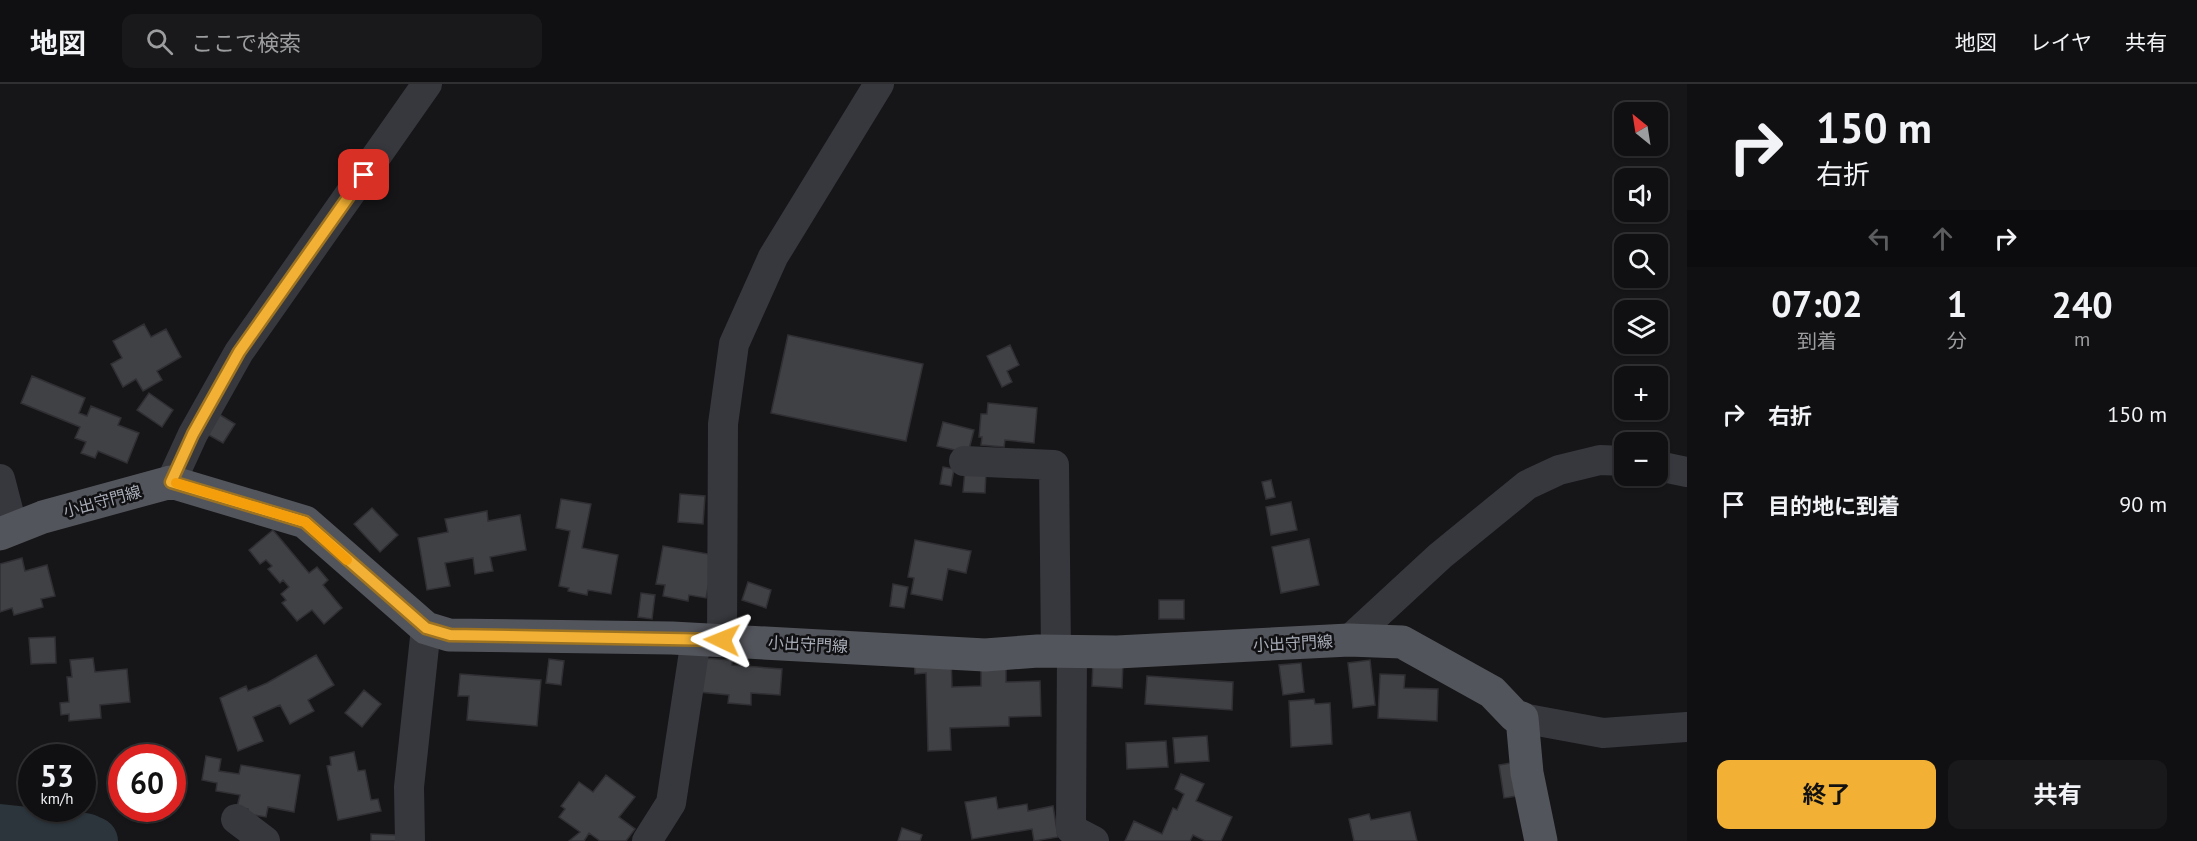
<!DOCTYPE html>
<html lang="ja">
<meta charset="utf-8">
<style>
:root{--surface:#101012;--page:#19191b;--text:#f1f3f6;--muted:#9c9d9f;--line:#303032;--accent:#f2b134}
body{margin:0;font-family:"PT Sans","Noto Sans JP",sans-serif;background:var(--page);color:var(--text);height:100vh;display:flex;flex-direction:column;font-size:22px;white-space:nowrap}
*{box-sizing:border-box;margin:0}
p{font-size:20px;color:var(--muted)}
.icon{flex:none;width:33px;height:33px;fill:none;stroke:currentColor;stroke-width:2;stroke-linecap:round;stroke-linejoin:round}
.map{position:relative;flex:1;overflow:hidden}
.drawer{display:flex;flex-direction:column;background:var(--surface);width:510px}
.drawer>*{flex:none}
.hud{background:#101012;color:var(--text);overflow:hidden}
.needle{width:39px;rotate:330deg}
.tools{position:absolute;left:1614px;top:18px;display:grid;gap:12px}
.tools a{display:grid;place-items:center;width:54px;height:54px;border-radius:12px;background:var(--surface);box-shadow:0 2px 4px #0004,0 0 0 2px var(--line);font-size:30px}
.speed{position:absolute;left:18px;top:660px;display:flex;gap:12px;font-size:30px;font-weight:700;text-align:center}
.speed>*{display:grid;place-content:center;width:78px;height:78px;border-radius:50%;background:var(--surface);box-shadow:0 2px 4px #0004,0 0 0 2px var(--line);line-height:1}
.speed small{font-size:15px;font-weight:400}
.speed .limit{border:9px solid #d22;background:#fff;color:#111}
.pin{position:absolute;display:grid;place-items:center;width:51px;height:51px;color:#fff;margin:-26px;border-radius:12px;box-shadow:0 3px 9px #0006}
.me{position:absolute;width:66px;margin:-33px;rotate:272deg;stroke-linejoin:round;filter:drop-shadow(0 0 4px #0008)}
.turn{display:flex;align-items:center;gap:21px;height:126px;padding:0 30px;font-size:27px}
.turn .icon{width:78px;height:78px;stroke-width:2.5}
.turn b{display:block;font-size:42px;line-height:51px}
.lanes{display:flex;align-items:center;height:57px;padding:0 30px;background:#0003;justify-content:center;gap:30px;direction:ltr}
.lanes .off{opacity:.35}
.eta{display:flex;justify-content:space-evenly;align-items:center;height:102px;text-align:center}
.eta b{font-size:36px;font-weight:700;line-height:42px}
.primary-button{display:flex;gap:12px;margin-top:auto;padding:12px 30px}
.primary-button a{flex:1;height:69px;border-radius:12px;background:var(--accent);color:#111;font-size:24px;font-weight:700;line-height:69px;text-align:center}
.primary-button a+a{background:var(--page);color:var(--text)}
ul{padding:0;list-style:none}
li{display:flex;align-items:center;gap:18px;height:90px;padding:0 30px}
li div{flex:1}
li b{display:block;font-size:22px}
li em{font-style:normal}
header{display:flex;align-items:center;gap:36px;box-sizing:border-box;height:84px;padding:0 30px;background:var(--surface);border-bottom:2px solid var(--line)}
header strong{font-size:28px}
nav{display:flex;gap:33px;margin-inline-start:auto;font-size:21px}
.search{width:420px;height:54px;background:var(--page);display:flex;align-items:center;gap:15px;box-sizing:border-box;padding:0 21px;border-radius:12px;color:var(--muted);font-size:22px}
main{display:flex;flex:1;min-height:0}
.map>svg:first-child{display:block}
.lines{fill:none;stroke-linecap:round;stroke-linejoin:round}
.river{stroke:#2c353c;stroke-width:48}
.building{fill:#404145;stroke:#303034;stroke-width:1.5}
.minor{stroke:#37383d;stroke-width:30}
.primary{stroke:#53555c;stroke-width:33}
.route-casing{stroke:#9d7322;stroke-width:15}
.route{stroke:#f2b134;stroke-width:10}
.slow{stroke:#f59e0b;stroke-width:10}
.labels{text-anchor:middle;stroke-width:5;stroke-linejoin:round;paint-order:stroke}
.street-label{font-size:16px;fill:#a8adb8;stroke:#111113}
</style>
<header>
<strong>地図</strong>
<div class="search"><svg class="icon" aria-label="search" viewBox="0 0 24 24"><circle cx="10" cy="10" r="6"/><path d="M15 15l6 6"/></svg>ここで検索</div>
<nav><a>地図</a><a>レイヤ</a><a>共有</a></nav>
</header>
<main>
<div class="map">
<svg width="1687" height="757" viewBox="0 0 1687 757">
<rect width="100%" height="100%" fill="#161618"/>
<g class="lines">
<!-- river -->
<path class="river" d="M0,744L85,753L94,757"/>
</g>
<!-- building -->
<path class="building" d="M144,240L151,253L166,245L181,273L157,287L162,296L143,307L136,295L123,303L111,280L122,274L113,257Z
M788,251L923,280L906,357L771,329Z
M1010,261L1019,281L1007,287L1012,298L1002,303L987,272Z
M32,292L85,314L79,329L87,332L91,322L121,334L118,341L139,349L127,379L98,367L95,374L81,369L86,358L75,354L80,343L21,319Z
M149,309L173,326L162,343L137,326Z
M988,319L1037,324L1034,359L1005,356L1004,363L981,361L982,353H979L981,330H987Z
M217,329L235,340L223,359L205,349Z
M943,338L974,346L968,369L937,362Z
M943,383L954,385L951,402L940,400Z
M965,386L986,387L985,409L963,408Z
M1271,396L1275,413L1266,415L1262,398Z
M680,410L705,412L703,440L678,438Z
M561,415L591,420L582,464L618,471L611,510L588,506L587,511L568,507L569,504L559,502L570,447L556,444Z
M1291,418L1297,446L1271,451L1266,423Z
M372,424L398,451L380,468L354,440Z
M487,427L488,437L520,431L526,466L490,473L493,487L475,490L473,474L445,479L450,502L427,506L418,454L448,448L445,435Z
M273,446L309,489L317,483L328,496L323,501L342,524L324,540L312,526L297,537L282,519L286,516L281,510L289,503L283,496L280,499L268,485L272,482L266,476L260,480L249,466Z
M1309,455L1319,501L1281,509L1272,463Z
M915,456L971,467L966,489L948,485L942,516L911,510L914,494L908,493Z
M663,462L714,471L706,514L689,511L688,517L663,512L665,501L656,500Z
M22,474L25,487L47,481L55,512L41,515L43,523L14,531L12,524L0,528V480Z
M748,498L771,506L766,524L742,516Z
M893,500L908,503L904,524L890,522Z
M641,509L655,511L652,535L638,533Z
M1159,516H1184V535H1159Z
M55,553L56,579L31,580L29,554Z
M316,571L334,601L308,616L314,627L290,640L280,621L253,633L263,657L238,667L220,614L246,602L248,607L267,599Z
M951,572L952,603L981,602V585H1006V598L1040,597L1041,632L1009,633V642L950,644L951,666L928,667L926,589L915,590L914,574Z
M93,574L95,588L127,585L130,618L100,621L101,634L69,637V630L61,631L60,619L69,618L67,593H72L70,576Z
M702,574L732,576V581L782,585L780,611L751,609V621L728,619L729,611L699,608Z
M549,575L564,577L561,601L546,599Z
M1093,576L1123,578L1122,604L1092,602Z
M1370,576L1375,621L1353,624L1348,579Z
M1301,579L1304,608L1283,611L1279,581Z
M460,590L541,596L537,642L467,636L469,612H458Z
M1380,590L1405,591L1404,604L1438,605L1437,637L1378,634Z
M1147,592L1233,598L1232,626L1145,620Z
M364,606L381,620L362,643L345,629Z
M1314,615L1315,620L1330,619L1332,660L1291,663L1289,617Z
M1207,652L1209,677L1175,679L1173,654Z
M1166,657L1168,683L1127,685L1126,659Z
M354,668L358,687L365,686L371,716L378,715L381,727L338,736L327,682L331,681L330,673Z
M206,672L221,675L219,687L239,690L241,681L300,691L294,728L268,723L266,733L247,730L248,725L237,723L240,711L216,707L217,699L202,696Z
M1523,677L1524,711L1504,714L1499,681Z
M1181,690L1204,700L1196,717L1232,733L1221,757H1205L1193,751L1190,757H1125L1134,737L1162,750L1173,724L1177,726L1184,710L1175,705Z
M606,691L635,713L619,733L635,745L626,757H600L589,749L584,757H569L580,748L559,733L565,725L561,722L579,698L593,708Z
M996,713L998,725L1027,720L1028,727L1053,722L1058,753L1034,757L1032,745L972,755L965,718Z
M1410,728L1417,757H1354L1349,735L1369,730L1371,736Z
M902,744L922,751L920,757H898Z
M371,750L396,751V757H371Z"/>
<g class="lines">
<!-- minor -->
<path class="minor" d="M964,377L1054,381L1056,568
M1658,382L1687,388
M0,395L13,445
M171,398L193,350L239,268L427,0
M722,556L723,340L734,260L773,173L879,0
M1349,556L1440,472L1527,401L1559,386L1600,376L1624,377
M1072,568L1071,745L1094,757
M1522,634L1603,649L1687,643
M236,735L265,757
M410,757L409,703L426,544
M647,757L671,719L696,555"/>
<!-- primary -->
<path class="primary" d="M0,450L43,433L171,398L305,438L426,544L449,551L672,554L985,571L1038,567L1117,568L1349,556L1402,558L1492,608L1515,632L1522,634L1527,689L1541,757"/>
</g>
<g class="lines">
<defs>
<path id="route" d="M364,91L239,268L193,350L171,398L305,438L426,544L450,551L722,556"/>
</defs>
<!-- route casing -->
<use href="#route" class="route-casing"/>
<!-- route -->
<use href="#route" class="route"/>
<!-- slow -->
<path class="slow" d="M176,399L305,438L347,476"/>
</g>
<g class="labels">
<!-- street labels -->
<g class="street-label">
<text transform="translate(102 417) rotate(-15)" y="6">小出守門線</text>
<text transform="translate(1293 559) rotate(-3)" y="6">小出守門線</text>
<text transform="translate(808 560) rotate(3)" y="6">小出守門線</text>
</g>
</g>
</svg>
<div class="tools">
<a><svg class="needle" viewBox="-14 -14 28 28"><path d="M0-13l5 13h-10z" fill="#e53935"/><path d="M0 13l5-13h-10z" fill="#9c9d9f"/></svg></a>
<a><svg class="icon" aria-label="sound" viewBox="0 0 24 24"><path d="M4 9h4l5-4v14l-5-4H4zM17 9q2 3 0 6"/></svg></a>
<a><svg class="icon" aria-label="search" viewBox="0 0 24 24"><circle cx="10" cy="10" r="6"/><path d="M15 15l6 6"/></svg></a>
<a><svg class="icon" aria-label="layers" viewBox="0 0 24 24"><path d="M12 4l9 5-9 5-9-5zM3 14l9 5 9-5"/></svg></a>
<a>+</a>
<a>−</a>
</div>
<div class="speed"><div>53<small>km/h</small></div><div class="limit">60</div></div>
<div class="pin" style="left:364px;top:91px;background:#d93025"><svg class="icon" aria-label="arrive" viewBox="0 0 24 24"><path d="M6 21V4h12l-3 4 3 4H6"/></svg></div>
<svg class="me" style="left:722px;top:556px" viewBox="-20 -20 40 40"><path d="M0-17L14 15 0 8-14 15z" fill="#f2b134" stroke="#fff" stroke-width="4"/></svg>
</div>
<section class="drawer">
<div class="hud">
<div class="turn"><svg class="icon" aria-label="right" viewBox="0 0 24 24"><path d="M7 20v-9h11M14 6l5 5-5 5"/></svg><div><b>150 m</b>右折</div></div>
<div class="lanes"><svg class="icon off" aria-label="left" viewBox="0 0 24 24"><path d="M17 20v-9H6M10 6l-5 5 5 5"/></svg><svg class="icon off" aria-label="ahead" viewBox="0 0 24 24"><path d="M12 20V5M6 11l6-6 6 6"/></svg><svg class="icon" aria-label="right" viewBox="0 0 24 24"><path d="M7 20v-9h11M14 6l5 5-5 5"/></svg></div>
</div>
<div class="eta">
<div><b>07:02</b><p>到着</p></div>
<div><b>1</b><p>分</p></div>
<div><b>240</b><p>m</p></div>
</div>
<ul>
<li><svg class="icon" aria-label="right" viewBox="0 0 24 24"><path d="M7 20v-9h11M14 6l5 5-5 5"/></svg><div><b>右折</b></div><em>150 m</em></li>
<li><svg class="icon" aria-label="arrive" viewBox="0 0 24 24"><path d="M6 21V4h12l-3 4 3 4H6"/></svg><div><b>目的地に到着</b></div><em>90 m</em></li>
</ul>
<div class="primary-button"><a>終了</a><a>共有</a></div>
</section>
</main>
